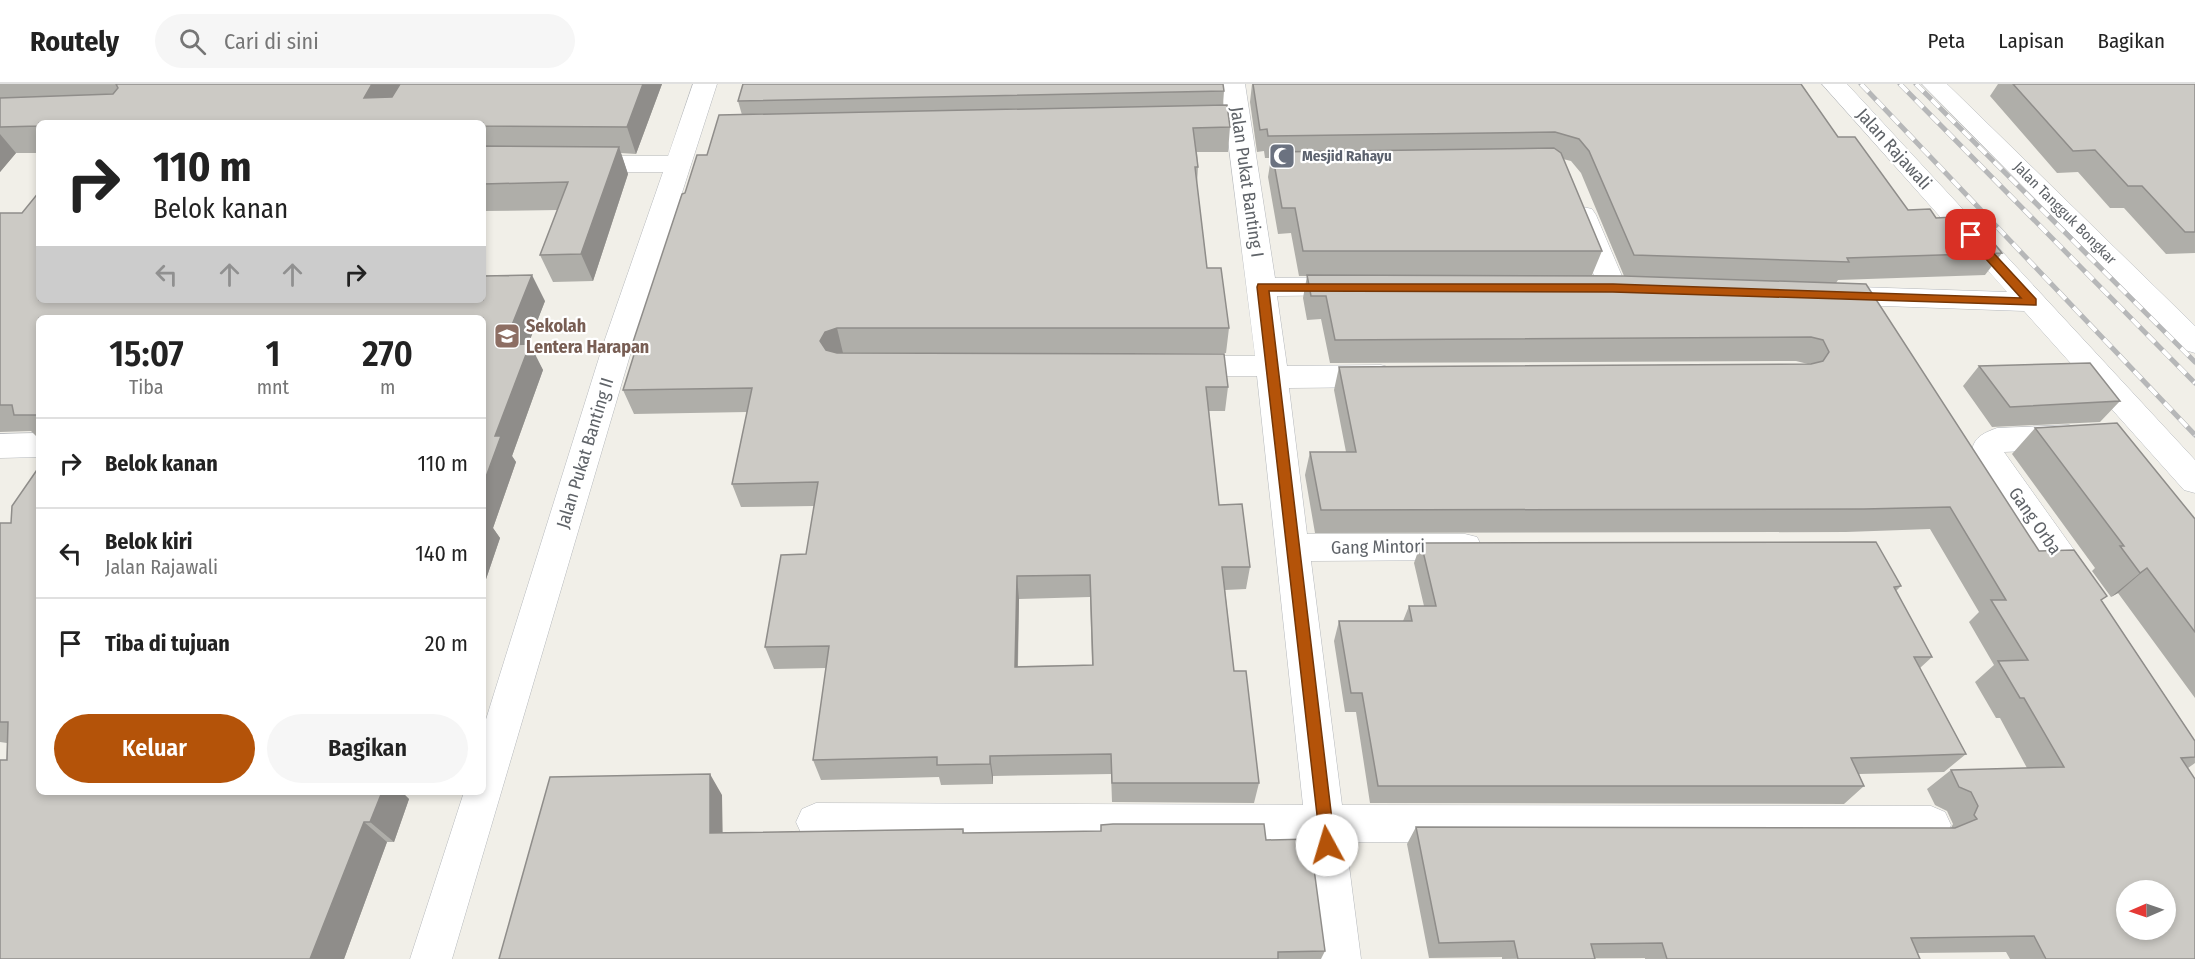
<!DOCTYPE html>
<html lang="id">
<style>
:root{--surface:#fff;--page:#f6f6f6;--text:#222;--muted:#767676;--line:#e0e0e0;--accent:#b45309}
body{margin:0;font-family:"Fira Sans Condensed",sans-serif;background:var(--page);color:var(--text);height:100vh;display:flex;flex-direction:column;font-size:22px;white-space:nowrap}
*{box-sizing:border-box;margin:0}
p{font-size:20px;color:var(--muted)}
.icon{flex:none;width:33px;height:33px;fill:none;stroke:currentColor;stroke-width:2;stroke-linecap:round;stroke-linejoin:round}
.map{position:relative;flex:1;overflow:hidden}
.details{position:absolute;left:36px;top:231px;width:450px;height:480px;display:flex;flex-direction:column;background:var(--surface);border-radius:9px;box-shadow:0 3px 9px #0003}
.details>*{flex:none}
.top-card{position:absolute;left:36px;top:36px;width:450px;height:183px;border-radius:9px;box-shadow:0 3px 9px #0003;background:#fff;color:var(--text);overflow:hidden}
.needle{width:39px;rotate:268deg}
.tools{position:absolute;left:2116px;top:796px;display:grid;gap:12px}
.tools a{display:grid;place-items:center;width:60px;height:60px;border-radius:50%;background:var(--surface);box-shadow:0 3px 9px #0003;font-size:30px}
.pin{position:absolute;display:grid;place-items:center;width:51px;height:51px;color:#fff;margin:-26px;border-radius:12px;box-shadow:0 3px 9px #0006}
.me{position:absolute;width:66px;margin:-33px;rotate:354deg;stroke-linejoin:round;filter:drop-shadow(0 0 4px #0008)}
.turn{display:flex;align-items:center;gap:21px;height:126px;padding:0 18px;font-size:27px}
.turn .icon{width:78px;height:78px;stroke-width:2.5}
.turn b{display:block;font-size:42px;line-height:51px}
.lanes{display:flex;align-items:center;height:57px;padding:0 18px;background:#0003;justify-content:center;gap:30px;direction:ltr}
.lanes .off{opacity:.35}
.eta{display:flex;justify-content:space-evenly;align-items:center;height:102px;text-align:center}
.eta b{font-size:36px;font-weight:600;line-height:42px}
.action{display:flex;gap:12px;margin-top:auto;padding:12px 18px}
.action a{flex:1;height:69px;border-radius:36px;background:var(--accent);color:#fff;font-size:24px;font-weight:600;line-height:69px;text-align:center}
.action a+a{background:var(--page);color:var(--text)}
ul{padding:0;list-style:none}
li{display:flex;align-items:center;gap:18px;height:90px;padding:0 18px;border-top:2px solid var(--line)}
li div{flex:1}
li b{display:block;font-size:22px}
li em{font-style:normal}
header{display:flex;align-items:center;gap:36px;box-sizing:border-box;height:84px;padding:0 30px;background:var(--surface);border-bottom:2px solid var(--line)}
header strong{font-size:28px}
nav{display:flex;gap:33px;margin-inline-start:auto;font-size:21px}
.search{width:420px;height:54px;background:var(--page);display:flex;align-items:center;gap:15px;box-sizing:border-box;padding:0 21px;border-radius:33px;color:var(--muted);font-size:22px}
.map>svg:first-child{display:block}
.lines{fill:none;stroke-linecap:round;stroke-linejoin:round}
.minor-casing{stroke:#b5b8bc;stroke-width:1}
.minor{fill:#fff;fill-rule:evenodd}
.rail-casing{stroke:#b6b7b8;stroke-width:5}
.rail{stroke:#fff;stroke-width:4;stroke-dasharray:11;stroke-linecap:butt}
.wall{fill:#afaea9;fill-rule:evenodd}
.shaded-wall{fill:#8f8d8a}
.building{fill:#cccac5;stroke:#8f8d8a;stroke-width:1.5;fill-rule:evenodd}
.route{fill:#b45309;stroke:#753606;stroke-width:1.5}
.labels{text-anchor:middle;stroke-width:4.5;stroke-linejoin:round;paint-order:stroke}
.far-worship-label{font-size:15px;font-weight:bold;fill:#5b616d;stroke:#fff;text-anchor:start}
.far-street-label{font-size:15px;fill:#5f6368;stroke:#fff}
.street-label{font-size:18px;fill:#5f6368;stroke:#fff}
.education-label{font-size:18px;font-weight:bold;fill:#785e54;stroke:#fff;text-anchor:start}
</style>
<header>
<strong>Routely</strong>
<div class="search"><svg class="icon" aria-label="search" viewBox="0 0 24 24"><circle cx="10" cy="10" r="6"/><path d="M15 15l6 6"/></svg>Cari di sini</div>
<nav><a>Peta</a><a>Lapisan</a><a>Bagikan</a></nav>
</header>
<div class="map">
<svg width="2195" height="875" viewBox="0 0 2195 875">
<rect width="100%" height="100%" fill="#f1efe8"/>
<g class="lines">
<defs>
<path id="minor" d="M693,0H717L633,261L452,875H410L464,708H483V645L603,261L663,88H581L572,85L568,80L572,75L581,72H668Z
M1221,0H1245L1275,194L1351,193L1361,195L1365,202L1361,209L1351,211L1277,212L1287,282L1381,281L1392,284L1396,292L1392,300L1381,303L1289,304L1307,450H1465L1477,453L1482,463L1477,473L1465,476L1311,477L1342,721L1931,722L1945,728L1951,741L1945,754L1931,760L1346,758L1361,875H1319L1306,758L816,757L802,751L796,738L802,725L816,719L1303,721L1257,292H1181L1171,289L1166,282L1171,275L1181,272H1255Z
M1822,0H1847L2195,376V409L2184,406L2024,227L1828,220L1818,218L1814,211L1818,204L1828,202L2007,208Z
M1922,0H1947L2195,242V269L2185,266Z
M1583,123L1592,125L1596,131L1627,204L1623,211L1613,213L1603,211L1599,204L1570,131L1574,125Z
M2069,341L2080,345L2085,353L2080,361L2069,365L2004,368L2094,494L2099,504L2094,514L2082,518L2070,514L1972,370C1972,354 1983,349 1997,344Z
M39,349V373L0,374V350Z"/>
</defs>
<!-- minor casing -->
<use href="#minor" class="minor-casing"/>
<!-- minor -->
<use href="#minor" class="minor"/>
<defs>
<path id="rail" d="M1861,0L2195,351
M1900,0L2195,299
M1916,0L2195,278"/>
</defs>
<!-- rail casing -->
<use href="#rail" class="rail-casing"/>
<!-- rail -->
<use href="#rail" class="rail"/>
</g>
<!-- wall -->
<path class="wall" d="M0,0H662L636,70L621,69L628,90L593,197L553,198L540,171L558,126L483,127V39H39V69H16L0,88Z
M1252,0H1801L1838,53L1908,126L1936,134L2002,169L1985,191L1838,196L1836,199L2039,467L2102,517L2195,657V679L2188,684L2195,875H2010L2006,868L1917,869L1920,875H1645V874L1502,875V873L1429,874L1407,760L1416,743L1951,744L1953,740L1947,727L1935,721L1927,705L1951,686L2027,684L2000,634H1996L1975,598L1994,581L1969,538L1979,528L1930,445L1846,448L1315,449L1305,391L1310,368H1346L1334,306L1339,283L1808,280L1796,277L1330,279L1321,235L1307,236L1303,214L1307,192H1299L1291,149L1278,150L1268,93L1271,74H1265L1264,67L1257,68L1250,18ZM1563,75L1571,77L1581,89L1624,192L1592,191L1602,167Z
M1998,0H2195V169L2166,170L2124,124H2110L2078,88L2057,89L1990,12Z
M1224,7L1223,21L1230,43L1228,68H1197L1198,83L1197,100L1207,184L1229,244L1226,269H842L1228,303L1225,327H1209L1219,421L1250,483L1246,505L1225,506L1234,587L1259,699L1254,719L1112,718L1111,690L993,692V700L941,701L939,693L821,696L813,676L826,584L774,585L765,563L806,470L814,422L741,423L732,400L747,328L634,330L623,306L635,268L632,261L685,109L707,71L742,31L738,17ZM1090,513L1092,581L1018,582L1019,515Z
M0,129L39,216L545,217L528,260L543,286L512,372L516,378L493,444L500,454L483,504V234H39V355L31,347L0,348Z
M1979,282L2120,317L2100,338L1992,343L1963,302Z
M2035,344L2195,435V614L2118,509L2111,513L2092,487L2095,484L2012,370Z
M0,439L39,708H402L409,715L394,758H387L344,875H0L7,659L0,658Z
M1421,459L1901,502L1896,507L1932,573L1920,584L1966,670L1944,688L1859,690L1864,702L1844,720L1370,719L1356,628H1345L1334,557L1339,537H1403L1409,522H1424L1414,479Z
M722,711V749L963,745L964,749L1266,756L1325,867L1321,875H499Z"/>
<!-- shaded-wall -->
<path class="shaded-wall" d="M372,0H400L379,39L364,14Z
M643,0H662L636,70L627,43Z
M0,50L16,69L0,88Z
M619,63L628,90L593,197L581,170Z
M532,191L545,217L518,287L504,261Z
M837,244L843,269L831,273L820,257L825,248Z
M530,260L543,286L512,372L516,378L493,444L500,454L483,504V401L495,352Z
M2147,484L2118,509L2111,513L2140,489Z
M1017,492L1019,515L1017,604L1015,583Z
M990,672L993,692V700L990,680Z
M710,690L722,711L723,769L710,749Z
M382,708H402L409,715L394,758L370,738Z
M364,738L387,758L344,875H310Z"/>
<!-- building -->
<path class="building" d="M116,0H372L364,14L392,13L400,0H643L627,43L483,42V39H39V42L0,43V14L113,10L118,4Z
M743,0H1223L1224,7L738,17Z
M1253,0H1801L1838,53H1855L1908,126L1930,125L1936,134L1972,132L2002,169L1847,174L1849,178L1634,171L1589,67L1579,55L1555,48L1268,52L1267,45L1260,46Z
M2013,0H2195V148H2185L2142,102H2128L2095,66L2073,67Z
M1227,21L1230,43L1193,44L1198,83H1195L1207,184H1221L1229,244H837L825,248L820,257L826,266L837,269L1224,270L1228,303H1206L1219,421L1242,420L1250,483H1222L1234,587H1246L1259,699H1112L1111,670L990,672V680L937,681V673L813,676L829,562L765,563L781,471L806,470L818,398L732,400L752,304L623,306L637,261H632L682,110L685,109L697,71H707L719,31ZM1090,491L1093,581L1015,583L1017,492Z
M483,62L619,63L581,170L540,171L568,98L483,100Z
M1554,64L1561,69L1602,167H1303L1295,124H1282L1272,68Z
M39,108V216H483V192L532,191L504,261L530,260L495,352H501L483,401V234H39V331H14L12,321H0V129H22Z
M1307,191L1624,192L1866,200L2039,467L2074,466L2107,512L2101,516L2195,657V673L2181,674L2195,695V875H2046L2034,852L1911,854L1920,875H1667L1662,859L1591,860L1595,875H1518L1514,857L1439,859L1416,743L1955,744L1977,735L1974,731L1978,722L1971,708L1959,703L1951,686L2064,683L2024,614H2020L1998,577L2028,576L1991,516H2006L1950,423L1864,425L1321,426L1310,368H1356L1339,283L1811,280L1823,277L1829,268L1823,256L1811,253L1335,256L1326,212H1311ZM2127,807H2166V846H2127Z
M2090,279L2120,317L2010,323L1979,282Z
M2117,339L2195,435V548L2147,484L2140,489L2120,462H2124L2035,344Z
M39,383V708H382L370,738H364L310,875H0V676H7L8,638H0V439H11L12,422Z
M1876,458L1901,502L1894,503L1932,573H1914L1966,670L1851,674L1864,702H1378L1362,609H1351L1339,537H1412L1409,522H1436L1421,459Z
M710,690V749L963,745V749L1101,747V741L1113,740H1264L1266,756L1310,755L1325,867L1278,868V875H499L550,693Z"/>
<!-- route -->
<path class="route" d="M1971,147L1975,149L2036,215V221L1613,208L1269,207L1335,761L1333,766L1327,769L1321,766L1257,203L1258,200H1613L2021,214L1967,154L1965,151Z"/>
<!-- icons -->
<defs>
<symbol id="mosque-square" viewBox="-11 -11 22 22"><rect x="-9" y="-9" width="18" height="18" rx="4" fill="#6b7280" stroke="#fff"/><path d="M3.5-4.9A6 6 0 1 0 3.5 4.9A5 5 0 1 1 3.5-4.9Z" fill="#fff"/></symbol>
<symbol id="school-square" viewBox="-11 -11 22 22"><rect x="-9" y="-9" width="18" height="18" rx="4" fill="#8d6e63" stroke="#fff"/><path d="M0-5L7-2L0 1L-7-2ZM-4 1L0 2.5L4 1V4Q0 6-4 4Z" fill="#fff"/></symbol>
</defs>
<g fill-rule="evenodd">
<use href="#mosque-square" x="1267" y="57" width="30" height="30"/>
<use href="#school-square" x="492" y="237" width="30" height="30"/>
</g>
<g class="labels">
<!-- far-worship labels -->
<g class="far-worship-label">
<text x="1302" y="77">Mesjid Rahayu</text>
</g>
<!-- far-street labels -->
<g class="far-street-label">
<text transform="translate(2065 129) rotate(45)" y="5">Jalan Tangguk Bongkar</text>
</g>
<!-- street labels -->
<g class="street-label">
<text transform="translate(1894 65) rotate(48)" y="6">Jalan Rajawali</text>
<text transform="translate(1247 98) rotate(82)" y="6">Jalan Pukat Banting I</text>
<text transform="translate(585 369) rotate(-73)" y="6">Jalan Pukat Banting II</text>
<text transform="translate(2035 437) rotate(55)" y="6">Gang Orba</text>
<text transform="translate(1378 463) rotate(-1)" y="6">Gang Mintori</text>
</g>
<!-- education labels -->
<g class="education-label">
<text x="526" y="248">Sekolah<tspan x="526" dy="21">Lentera Harapan</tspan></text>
</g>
</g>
</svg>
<div class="tools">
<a><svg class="needle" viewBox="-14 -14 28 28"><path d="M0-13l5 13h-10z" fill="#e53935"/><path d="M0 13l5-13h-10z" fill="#767676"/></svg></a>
</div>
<div class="pin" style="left:1971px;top:151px;background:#d93025"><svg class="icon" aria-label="arrive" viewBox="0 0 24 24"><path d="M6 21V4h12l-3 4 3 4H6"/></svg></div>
<svg class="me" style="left:1327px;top:761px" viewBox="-20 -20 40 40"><circle r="19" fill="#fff"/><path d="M0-13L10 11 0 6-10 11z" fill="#b45309"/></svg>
<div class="top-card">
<div class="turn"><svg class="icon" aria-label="right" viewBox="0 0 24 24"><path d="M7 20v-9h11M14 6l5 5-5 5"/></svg><div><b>110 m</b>Belok kanan</div></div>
<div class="lanes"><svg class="icon off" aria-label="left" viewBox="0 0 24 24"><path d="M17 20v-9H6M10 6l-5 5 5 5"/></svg><svg class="icon off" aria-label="ahead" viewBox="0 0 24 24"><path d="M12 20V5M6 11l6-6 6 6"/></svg><svg class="icon off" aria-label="ahead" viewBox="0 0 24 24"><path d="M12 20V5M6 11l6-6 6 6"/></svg><svg class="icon" aria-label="right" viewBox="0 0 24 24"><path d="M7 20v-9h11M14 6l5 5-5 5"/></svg></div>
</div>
<section class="details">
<div class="eta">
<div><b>15:07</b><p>Tiba</p></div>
<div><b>1</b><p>mnt</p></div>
<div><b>270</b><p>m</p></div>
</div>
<ul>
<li><svg class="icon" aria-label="right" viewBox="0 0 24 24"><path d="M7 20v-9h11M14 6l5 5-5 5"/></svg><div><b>Belok kanan</b></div><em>110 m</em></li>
<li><svg class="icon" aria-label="left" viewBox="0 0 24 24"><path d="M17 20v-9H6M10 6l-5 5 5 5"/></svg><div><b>Belok kiri</b><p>Jalan Rajawali</p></div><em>140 m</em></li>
<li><svg class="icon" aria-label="arrive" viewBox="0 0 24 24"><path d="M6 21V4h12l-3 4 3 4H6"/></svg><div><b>Tiba di tujuan</b></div><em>20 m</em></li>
</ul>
<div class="action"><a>Keluar</a><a>Bagikan</a></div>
</section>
</div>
